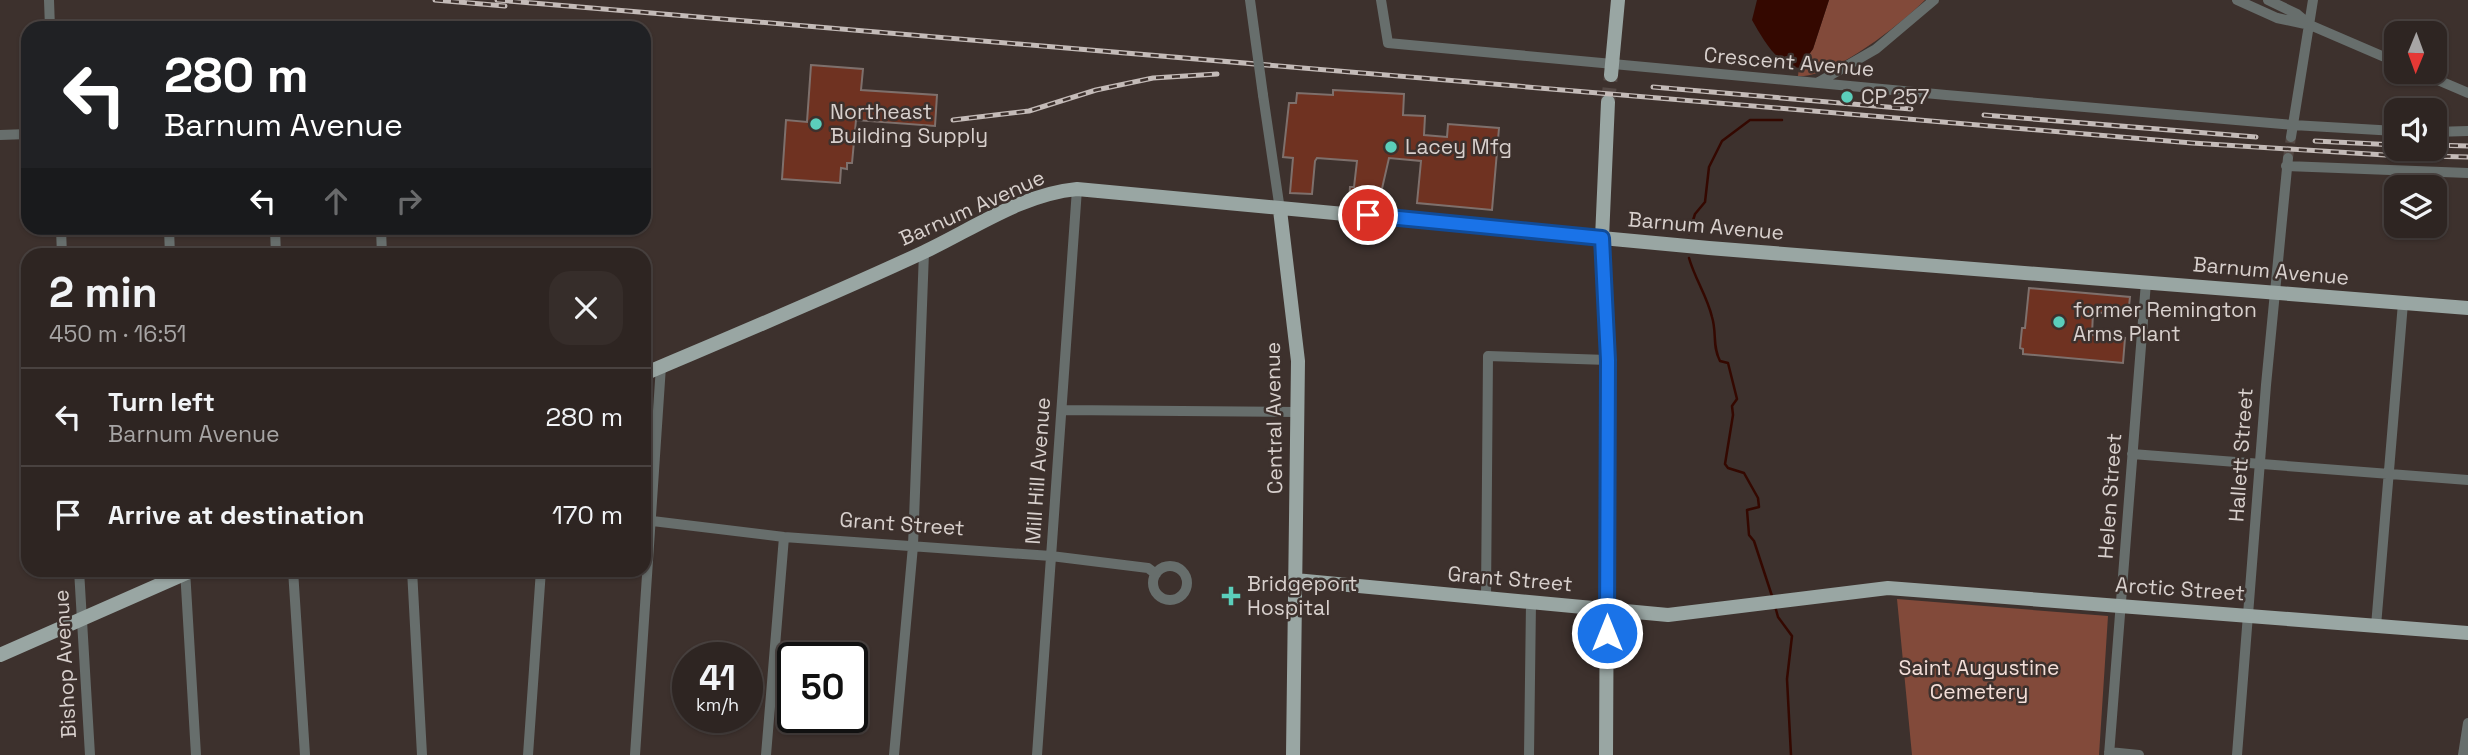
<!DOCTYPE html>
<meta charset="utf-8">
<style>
:root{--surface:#2e2522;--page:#362d2a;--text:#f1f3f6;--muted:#a7a5a5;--line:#494240}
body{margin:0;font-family:"Space Grotesk",sans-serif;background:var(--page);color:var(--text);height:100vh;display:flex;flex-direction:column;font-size:26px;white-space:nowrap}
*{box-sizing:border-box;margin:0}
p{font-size:23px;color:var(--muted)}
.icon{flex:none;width:38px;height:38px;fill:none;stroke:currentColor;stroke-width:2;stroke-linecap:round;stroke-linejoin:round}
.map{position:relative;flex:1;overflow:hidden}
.drawer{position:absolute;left:21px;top:248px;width:630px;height:329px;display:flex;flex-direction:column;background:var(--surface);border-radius:21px;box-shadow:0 2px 5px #0004,0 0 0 2px var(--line)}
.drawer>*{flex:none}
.guide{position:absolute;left:21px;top:21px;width:630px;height:214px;border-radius:21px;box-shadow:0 2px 5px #0004,0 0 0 2px var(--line);background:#202124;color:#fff;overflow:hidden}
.needle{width:46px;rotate:181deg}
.buttons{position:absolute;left:2384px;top:21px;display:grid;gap:14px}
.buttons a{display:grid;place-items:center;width:63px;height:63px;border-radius:14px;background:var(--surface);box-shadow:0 2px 5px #0004,0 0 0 2px var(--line);font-size:35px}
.speed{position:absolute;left:672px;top:642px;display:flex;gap:14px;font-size:35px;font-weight:700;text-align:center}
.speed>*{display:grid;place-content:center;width:91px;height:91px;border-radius:50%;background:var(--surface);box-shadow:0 2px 5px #0004,0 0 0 2px var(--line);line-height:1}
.speed small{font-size:18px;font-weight:400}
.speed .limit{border:4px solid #111;border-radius:10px;background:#fff;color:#111}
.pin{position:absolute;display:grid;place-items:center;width:60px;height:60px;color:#fff;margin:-30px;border:4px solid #fff;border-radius:50%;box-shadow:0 2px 7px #0007}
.me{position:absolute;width:77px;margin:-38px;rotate:0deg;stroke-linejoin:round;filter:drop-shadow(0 0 5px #0008)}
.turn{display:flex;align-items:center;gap:24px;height:147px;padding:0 28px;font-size:32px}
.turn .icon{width:91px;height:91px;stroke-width:2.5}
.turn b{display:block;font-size:49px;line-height:60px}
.lanes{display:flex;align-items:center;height:66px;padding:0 28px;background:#0003;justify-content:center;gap:35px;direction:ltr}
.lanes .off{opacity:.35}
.round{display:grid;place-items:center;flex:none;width:74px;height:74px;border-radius:21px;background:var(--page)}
.overview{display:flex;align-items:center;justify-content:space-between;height:119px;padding:0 28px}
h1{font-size:42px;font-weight:700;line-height:52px}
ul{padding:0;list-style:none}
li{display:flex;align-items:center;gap:21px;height:98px;padding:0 28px;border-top:2px solid var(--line)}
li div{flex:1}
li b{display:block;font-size:26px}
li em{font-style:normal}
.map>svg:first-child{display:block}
.green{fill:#824a3a}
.water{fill:#340800}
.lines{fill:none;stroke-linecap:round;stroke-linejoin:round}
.stream{stroke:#340800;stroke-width:2.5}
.building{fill:#6f3221;stroke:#7e706c;stroke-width:2}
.minor-tunnel{stroke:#544945;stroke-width:10;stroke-dasharray:10 5;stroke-linecap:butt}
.major-tunnel{stroke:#544945;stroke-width:14;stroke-dasharray:14 7;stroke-linecap:butt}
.minor{stroke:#676e6c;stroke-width:10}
.major{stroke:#99a6a3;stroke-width:14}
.rail-casing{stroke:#c4bbb8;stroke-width:5}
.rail{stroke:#3d312d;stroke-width:2.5;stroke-dasharray:8;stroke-linecap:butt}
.minor-bridge{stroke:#676e6c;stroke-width:10}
.route-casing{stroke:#114b97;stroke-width:18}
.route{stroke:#1a73e8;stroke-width:12}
.poi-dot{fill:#5bcebb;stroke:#3d312d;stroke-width:2.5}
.labels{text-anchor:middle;stroke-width:5;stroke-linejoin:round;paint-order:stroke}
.street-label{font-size:21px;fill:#d8d0cd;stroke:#3d312d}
.poi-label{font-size:21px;fill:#d8d0cd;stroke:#3d312d;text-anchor:start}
.park-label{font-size:21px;fill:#f3ded8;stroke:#3d312d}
</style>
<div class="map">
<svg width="2468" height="755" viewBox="0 0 2468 755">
<rect width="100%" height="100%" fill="#3d312d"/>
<!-- green -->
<path class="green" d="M1829,0H1925C1901,24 1832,79 1798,76L1799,68L1813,49Z
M1897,599L2108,616L2099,755H1912Z"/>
<!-- water -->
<path class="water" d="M1757,0H1829L1813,49L1799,68C1776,64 1763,39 1752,20Z"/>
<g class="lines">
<!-- stream -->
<path class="stream" d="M1689,233L1695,214L1705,202L1709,167L1722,141L1750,120H1782
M1689,258C1695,279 1707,296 1712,317C1717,333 1712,346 1720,361L1728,363L1737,399L1732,406L1733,415L1725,464L1728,468L1744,473L1758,498L1759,507L1747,510L1749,535L1754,541L1772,596
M1775,606L1778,617L1792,636L1787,679L1791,755"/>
</g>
<!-- building -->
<path class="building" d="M811,65L863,69L861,90L937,95L935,126L856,120L852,163H847V169L841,168L840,183L782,179L786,120L807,122Z
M1333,90L1404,94L1403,115L1425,116L1424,135L1447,137L1448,124L1499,128L1492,210L1417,203L1421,161L1389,158L1378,206L1349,203L1350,187H1354L1357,161L1317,158L1315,161L1312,194L1290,193L1293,158L1283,157L1289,103H1296L1297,93L1333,95Z
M2029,288L2130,297L2128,315L2093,312L2092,335L2125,338L2123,363L2023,354V349L2020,348L2022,328H2025Z"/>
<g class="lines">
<!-- minor-tunnel -->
<path class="minor-tunnel" d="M2288,158L2291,137"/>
<!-- major-tunnel -->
<path class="major-tunnel" d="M1608,102L1611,75"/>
<!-- minor -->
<path class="minor" d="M49,0L50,28
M1381,0L1388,43L1946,95L2293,125L2396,131
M2237,0L2277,18L2310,25L2396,62
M2268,0L2297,14L2310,25
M2419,72L2468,93
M1817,83L1876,49L1934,0
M1263,95L1280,210
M2434,132L2468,131
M0,135L28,134
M2291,137L2313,0
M2286,166L2468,173
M61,228L62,256
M169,228L170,256
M275,228L276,256
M381,228L382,256
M1062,410L1297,412
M2132,454L2468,480
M644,520L784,537L1051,556L1148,568L1156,574
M1153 583a17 17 0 1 1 34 0a17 17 0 1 1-34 0Z
M79,570L90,755
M185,570L196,755
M293,570L305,755
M412,570L422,755
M1486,598L1488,356L1608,360
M2376,626L2403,303
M2109,752L2139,755
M528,755L541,570
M635,755L661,366
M766,755L784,537
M894,755L913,546L924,252
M1037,755L1077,189
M1529,755L1531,602
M2109,755L2146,282
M2237,755L2266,385L2288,158
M2463,755L2468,723"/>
<!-- major -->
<path class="major" d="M1611,75L1618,0
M1280,210L1298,361L1293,755
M644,374C738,334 832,295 924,252C973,229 1022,194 1077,189L1709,248L2468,308
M1295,580L1668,615L1888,588L2468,633
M0,655L193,570
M1606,755L1608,360L1602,238L1608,102"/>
<defs>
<path id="rail" d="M435,0L505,6
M497,0L2192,143L2385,155L2468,157
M1653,87L1911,109
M1984,115L2256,137
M953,120L1029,111L1096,90L1153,78L1217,74
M2315,141L2396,145
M2434,145L2468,146"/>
</defs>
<!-- rail casing -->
<use href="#rail" class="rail-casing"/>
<!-- rail -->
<use href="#rail" class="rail"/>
<!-- minor-bridge -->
<path class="minor-bridge" d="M1250,0L1263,95"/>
</g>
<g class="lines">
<defs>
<path id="route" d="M1368,215L1602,238L1608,360L1607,633"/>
</defs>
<!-- route casing -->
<use href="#route" class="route-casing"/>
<!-- route -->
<use href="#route" class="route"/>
</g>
<!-- markers -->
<g class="poi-dot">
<circle cx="1847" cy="97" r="7"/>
<circle cx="816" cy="124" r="7"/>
<circle cx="1391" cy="147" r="7"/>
<circle cx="2059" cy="322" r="7"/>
<path d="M1227.5 585.5h7v7h7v7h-7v7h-7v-7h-7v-7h7z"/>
</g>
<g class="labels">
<!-- street labels -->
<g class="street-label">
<text transform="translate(1789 62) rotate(5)" y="7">Crescent Avenue</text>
<text transform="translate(972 208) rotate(-24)" y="7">Barnum Avenue</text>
<text transform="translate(1706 226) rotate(5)" y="7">Barnum Avenue</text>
<text transform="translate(2271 271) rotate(5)" y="7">Barnum Avenue</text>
<text transform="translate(1274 418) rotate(-91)" y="7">Central Avenue</text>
<text transform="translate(2241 455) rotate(-86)" y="7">Hallett Street</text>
<text transform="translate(1038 471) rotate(-86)" y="7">Mill Hill Avenue</text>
<text transform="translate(2110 496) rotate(-86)" y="7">Helen Street</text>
<text transform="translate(902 524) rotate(4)" y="7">Grant Street</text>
<text transform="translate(1510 579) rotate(5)" y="7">Grant Street</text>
<text transform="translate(2180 589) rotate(4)" y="7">Arctic Street</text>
<text transform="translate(65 664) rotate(-93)" y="7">Bishop Avenue</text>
</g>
<!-- poi labels -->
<g class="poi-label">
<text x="1861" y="104">CP 257</text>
<text x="830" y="119">Northeast<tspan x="830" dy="24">Building Supply</tspan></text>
<text x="1405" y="154">Lacey Mfg</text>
<text x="2073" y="317">former Remington<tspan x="2073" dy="24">Arms Plant</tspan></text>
<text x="1247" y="591">Bridgeport<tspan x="1247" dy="24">Hospital</tspan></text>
</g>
<!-- park labels -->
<g class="park-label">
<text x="1979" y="675">Saint Augustine<tspan x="1979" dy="24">Cemetery</tspan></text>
</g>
</g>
</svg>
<div class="buttons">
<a><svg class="needle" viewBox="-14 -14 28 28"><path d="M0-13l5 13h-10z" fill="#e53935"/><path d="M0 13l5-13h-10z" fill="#a7a5a5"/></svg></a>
<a><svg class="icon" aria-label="sound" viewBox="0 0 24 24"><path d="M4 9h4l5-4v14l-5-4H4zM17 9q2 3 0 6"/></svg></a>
<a><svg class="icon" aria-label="layers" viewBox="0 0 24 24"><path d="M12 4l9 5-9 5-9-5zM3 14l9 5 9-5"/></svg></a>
</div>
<div class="speed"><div>41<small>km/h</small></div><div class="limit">50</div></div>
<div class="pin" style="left:1368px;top:215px;background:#d93025"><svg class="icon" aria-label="arrive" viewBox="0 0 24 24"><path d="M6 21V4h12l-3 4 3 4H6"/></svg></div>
<svg class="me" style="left:1607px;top:633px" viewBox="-20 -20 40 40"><circle r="17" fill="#1a73e8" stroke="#fff" stroke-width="3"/><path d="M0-11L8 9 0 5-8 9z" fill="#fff"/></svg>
<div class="guide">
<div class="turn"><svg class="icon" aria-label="left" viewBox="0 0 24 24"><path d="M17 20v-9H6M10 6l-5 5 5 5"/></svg><div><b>280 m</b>Barnum Avenue</div></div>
<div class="lanes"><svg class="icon" aria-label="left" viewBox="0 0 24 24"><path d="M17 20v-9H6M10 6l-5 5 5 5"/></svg><svg class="icon off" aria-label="ahead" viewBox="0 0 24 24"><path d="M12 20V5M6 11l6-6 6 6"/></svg><svg class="icon off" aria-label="right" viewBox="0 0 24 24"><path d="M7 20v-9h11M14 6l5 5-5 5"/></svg></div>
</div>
<section class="drawer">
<div class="overview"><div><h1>2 min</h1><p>450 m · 16:51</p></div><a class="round"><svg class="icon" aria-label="close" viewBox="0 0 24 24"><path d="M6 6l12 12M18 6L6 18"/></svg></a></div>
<ul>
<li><svg class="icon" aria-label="left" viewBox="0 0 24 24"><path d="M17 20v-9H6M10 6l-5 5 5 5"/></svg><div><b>Turn left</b><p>Barnum Avenue</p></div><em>280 m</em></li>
<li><svg class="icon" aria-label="arrive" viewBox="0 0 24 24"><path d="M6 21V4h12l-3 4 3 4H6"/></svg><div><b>Arrive at destination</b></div><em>170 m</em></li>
</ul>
</section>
</div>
